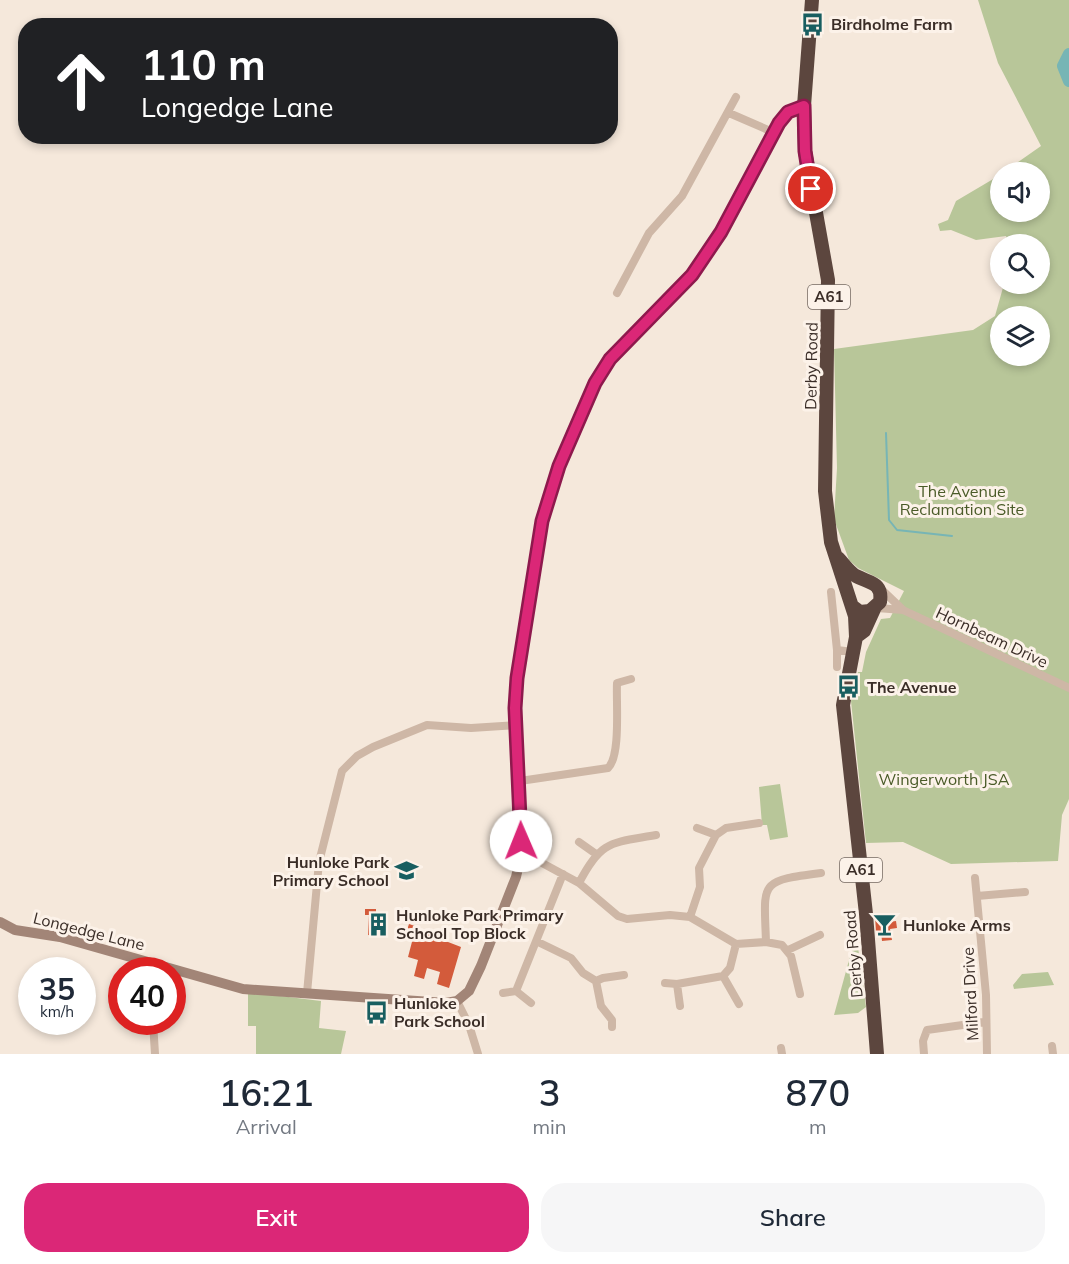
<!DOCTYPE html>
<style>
:root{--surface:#fff;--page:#f6f6f7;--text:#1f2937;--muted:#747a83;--accent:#db2777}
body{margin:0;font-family:Mulish,sans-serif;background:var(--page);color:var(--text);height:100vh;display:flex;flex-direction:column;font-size:22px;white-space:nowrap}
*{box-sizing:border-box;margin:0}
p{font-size:20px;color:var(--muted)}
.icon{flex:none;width:33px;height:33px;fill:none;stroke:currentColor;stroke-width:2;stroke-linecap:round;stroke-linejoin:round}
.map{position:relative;height:1054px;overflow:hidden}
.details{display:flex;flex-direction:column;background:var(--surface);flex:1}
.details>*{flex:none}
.banner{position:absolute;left:18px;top:18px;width:600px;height:126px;border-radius:24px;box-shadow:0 3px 9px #0003;background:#202124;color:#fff;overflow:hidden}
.buttons{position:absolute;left:990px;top:162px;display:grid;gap:12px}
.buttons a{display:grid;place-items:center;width:60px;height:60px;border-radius:50%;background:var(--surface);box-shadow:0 3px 9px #0003;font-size:30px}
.speed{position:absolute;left:18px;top:957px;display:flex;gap:12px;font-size:30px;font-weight:700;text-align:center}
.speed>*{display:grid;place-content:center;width:78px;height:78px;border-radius:50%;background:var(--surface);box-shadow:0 3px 9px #0003;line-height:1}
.speed small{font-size:15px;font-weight:400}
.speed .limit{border:9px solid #d22;background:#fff;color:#111}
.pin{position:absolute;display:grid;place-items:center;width:51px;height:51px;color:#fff;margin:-26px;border:3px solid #fff;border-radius:50%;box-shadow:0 2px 6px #0007}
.me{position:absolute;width:66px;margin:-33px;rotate:359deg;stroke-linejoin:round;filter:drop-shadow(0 0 4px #0008)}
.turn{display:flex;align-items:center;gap:21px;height:126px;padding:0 24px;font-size:27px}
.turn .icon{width:78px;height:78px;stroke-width:2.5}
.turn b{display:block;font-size:42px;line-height:51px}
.eta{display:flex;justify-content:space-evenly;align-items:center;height:102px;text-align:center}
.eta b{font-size:36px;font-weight:600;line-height:42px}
.primary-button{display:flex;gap:12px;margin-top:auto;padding:12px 24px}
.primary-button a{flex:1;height:69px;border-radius:24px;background:var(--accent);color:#fff;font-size:24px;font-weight:600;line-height:69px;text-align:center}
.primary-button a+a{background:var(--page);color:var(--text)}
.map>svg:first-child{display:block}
.green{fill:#b8c699;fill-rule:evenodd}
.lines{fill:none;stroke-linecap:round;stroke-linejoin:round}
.stream{stroke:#77b5b5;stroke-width:2}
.river{stroke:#77b5b5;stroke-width:12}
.building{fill:#d35b3b}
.street{stroke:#ceb7a6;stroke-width:8}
.secondary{stroke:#a28577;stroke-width:10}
.highway{stroke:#5c463e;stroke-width:14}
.route-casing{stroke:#8e194d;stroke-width:15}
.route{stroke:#db2777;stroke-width:10}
.labels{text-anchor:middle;stroke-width:6;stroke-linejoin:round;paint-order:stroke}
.shield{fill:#fcf2e9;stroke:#746861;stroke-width:1.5}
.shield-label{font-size:15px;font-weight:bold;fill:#3a2d27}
.poi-label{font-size:16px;font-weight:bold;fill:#3a2d27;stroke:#fcf2e9;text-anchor:start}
.street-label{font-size:16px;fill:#3a2d27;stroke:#fcf2e9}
.park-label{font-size:16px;fill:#4a5b28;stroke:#fcf2e9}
</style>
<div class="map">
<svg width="1069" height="1054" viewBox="0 0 1069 1054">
<rect width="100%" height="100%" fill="#f5e8db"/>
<!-- green -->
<path class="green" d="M978,0H1069V799L1062,815L1058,861L951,864L903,842L866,843L851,701L858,672H862L866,652L881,619L890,618L904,591L858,568L849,560L834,519L837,468L834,349L973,330L995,316L1004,284H1040V244H1009L1006,236L976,240L951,230L940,231L938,224L948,220L956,201L1000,175V212H1040V172H1004L1041,146L998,63ZM1000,316H1040V356H1000Z
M780,784L788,837L770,840L767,825H762L759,787Z
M854,942L858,947L866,1007L858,1013L834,1015Z
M1048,972L1054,985L1014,989L1013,985L1022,974Z
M248,992L321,1001L319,1028L346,1031L341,1054H256V1026H248Z"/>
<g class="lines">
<!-- stream -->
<path class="stream" d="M886,433L889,520L897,530L952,536"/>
<!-- river -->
<path class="river" d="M1069,54L1063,66L1069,81"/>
</g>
<!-- building -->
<path class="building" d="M365,909H376V914L387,915L386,932H378V936L368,935L369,915H365Z
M881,915V918L888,917L889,922L896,921L897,928L890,929L892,940L882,941L881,932H876L875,916Z
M409,924L418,927L417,930L461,947L449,988L437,984L440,972L427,968L424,979L414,976L418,960L408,957L413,938L405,936Z"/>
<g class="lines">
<!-- street -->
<path class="street" d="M729,113L775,133
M617,293L649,233L682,196L736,97
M881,589L903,610
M831,592L837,650L853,652
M877,608L903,610L1069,688
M837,650V667
M520,781L608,768C621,756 616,702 617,683L631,679
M697,828L716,835L726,828L759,823
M579,842L596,854
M521,855L531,857L579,883L618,916L627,919L670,915L690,917L736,944L766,942L782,945L791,956L800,994
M975,878L986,995L987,1054
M579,883C601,840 611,843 656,835
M977,896L1025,892
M690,917L700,887L699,868L716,835
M538,942L571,958L583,973L596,981L601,1006L612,1020V1027
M766,942C764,882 758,881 821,873
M788,950L820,935
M723,976L730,968L736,944
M596,981L603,978L624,975
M665,983L677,984
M307,993L319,862L342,771L357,756L373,747L427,725L471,728L516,725
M503,993L516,991
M457,1001L469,1025L478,1054
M531,1003L516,991L563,874
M680,1006L677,984L723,976L739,1004
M153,1022L155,1054
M1052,1046L1053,1054
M781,1048L782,1054
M924,1054L923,1041L927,1030L984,1022"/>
<!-- secondary -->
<path class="secondary" d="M0,922L15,930L60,937L243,989L446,1003L457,1001L469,991L481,966L516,877L521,855L520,781L515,708L517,678L542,521L559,466L595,383L610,359L692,275L721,232L779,123L788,112L804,106"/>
<!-- highway -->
<path class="highway" d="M812,0L804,106L805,151L828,280L825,491L831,542L855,616L856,637L843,705L866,914L877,1054
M838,558C844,564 849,572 856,576C869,583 883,582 880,602L870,611L860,612L852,606
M856,637L864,631L874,609"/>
</g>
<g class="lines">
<defs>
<path id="route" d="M521,841L515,708L517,678L542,521L559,466L595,383L610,359L692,275L721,232L779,123L788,112L804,106L805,151L811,189"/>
</defs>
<!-- route casing -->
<use href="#route" class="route-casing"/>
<!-- route -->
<use href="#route" class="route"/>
</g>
<!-- icons -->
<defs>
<symbol id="bus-bare" viewBox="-9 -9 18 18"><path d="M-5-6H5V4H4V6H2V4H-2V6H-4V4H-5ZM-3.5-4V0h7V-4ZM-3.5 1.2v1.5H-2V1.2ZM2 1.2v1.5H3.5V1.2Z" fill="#185e60" stroke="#fcf2e9" stroke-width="2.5" paint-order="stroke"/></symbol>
<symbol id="school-bare" viewBox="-9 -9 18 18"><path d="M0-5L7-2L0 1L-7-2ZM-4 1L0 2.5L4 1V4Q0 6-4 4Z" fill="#185e60" stroke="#fcf2e9" stroke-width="2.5" paint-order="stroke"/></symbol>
<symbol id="building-bare" viewBox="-9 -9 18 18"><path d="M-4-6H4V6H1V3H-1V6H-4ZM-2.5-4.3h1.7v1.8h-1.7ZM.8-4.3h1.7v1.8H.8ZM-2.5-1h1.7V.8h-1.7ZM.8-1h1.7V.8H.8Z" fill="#185e60" stroke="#fcf2e9" stroke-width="2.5" paint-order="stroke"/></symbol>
<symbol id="bar-bare" viewBox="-9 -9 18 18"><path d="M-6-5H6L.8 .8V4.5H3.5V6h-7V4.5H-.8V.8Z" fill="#185e60" stroke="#fcf2e9" stroke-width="2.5" paint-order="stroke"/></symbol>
</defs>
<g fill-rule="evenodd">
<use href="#bus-bare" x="796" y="8" width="33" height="33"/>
<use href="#bus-bare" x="832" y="670" width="33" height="33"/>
<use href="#school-bare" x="390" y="854" width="33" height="33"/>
<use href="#building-bare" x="362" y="908" width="33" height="33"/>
<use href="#bar-bare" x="868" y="908" width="33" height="33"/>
<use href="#bus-bare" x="360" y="996" width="33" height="33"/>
</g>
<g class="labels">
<!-- shield labels -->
<g class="shield">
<rect x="808" y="285" width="42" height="24" rx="4.5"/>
<rect x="840" y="858" width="42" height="24" rx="4.5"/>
</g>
<g class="shield-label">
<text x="829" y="302">A61</text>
<text x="861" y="875">A61</text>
</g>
<!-- poi labels -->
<g class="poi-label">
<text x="831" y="30">Birdholme Farm</text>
<text x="867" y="693">The Avenue</text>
<text x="389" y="868" text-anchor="end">Hunloke Park<tspan x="389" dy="18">Primary School</tspan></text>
<text x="396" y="921">Hunloke Park Primary<tspan x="396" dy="18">School Top Block</tspan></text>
<text x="903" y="931">Hunloke Arms</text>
<text x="394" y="1009">Hunloke<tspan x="394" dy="18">Park School</tspan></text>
</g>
<!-- street labels -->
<g class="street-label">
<text transform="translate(811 366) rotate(-89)" y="6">Derby Road</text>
<text transform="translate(992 637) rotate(25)" y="6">Hornbeam Drive</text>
<text transform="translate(89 931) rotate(14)" y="6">Longedge Lane</text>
<text transform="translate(853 954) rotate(-95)" y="6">Derby Road</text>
<text transform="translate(970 994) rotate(-93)" y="6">Milford Drive</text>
</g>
<!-- park labels -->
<g class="park-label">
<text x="962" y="497">The Avenue<tspan x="962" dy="18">Reclamation Site</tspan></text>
<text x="944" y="785">Wingerworth JSA</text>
</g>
</g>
</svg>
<div class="buttons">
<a><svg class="icon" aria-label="sound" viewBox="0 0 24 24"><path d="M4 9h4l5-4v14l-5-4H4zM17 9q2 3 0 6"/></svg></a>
<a><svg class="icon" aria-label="search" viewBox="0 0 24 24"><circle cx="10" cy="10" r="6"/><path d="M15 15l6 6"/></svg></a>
<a><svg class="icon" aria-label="layers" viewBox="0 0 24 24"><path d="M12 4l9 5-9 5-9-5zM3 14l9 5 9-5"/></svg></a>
</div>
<div class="speed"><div>35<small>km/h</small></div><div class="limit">40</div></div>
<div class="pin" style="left:811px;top:189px;background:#d93025"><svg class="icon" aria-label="arrive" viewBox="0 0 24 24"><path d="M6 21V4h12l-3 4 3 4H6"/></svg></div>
<svg class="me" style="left:521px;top:841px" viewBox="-20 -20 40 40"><circle r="19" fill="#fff"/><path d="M0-13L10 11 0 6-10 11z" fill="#db2777"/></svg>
<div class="banner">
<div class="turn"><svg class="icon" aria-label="ahead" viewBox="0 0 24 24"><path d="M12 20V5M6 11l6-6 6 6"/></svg><div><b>110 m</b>Longedge Lane</div></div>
</div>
</div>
<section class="details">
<div class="eta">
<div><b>16:21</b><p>Arrival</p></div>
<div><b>3</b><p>min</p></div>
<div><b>870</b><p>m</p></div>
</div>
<div class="primary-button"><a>Exit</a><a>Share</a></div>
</section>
